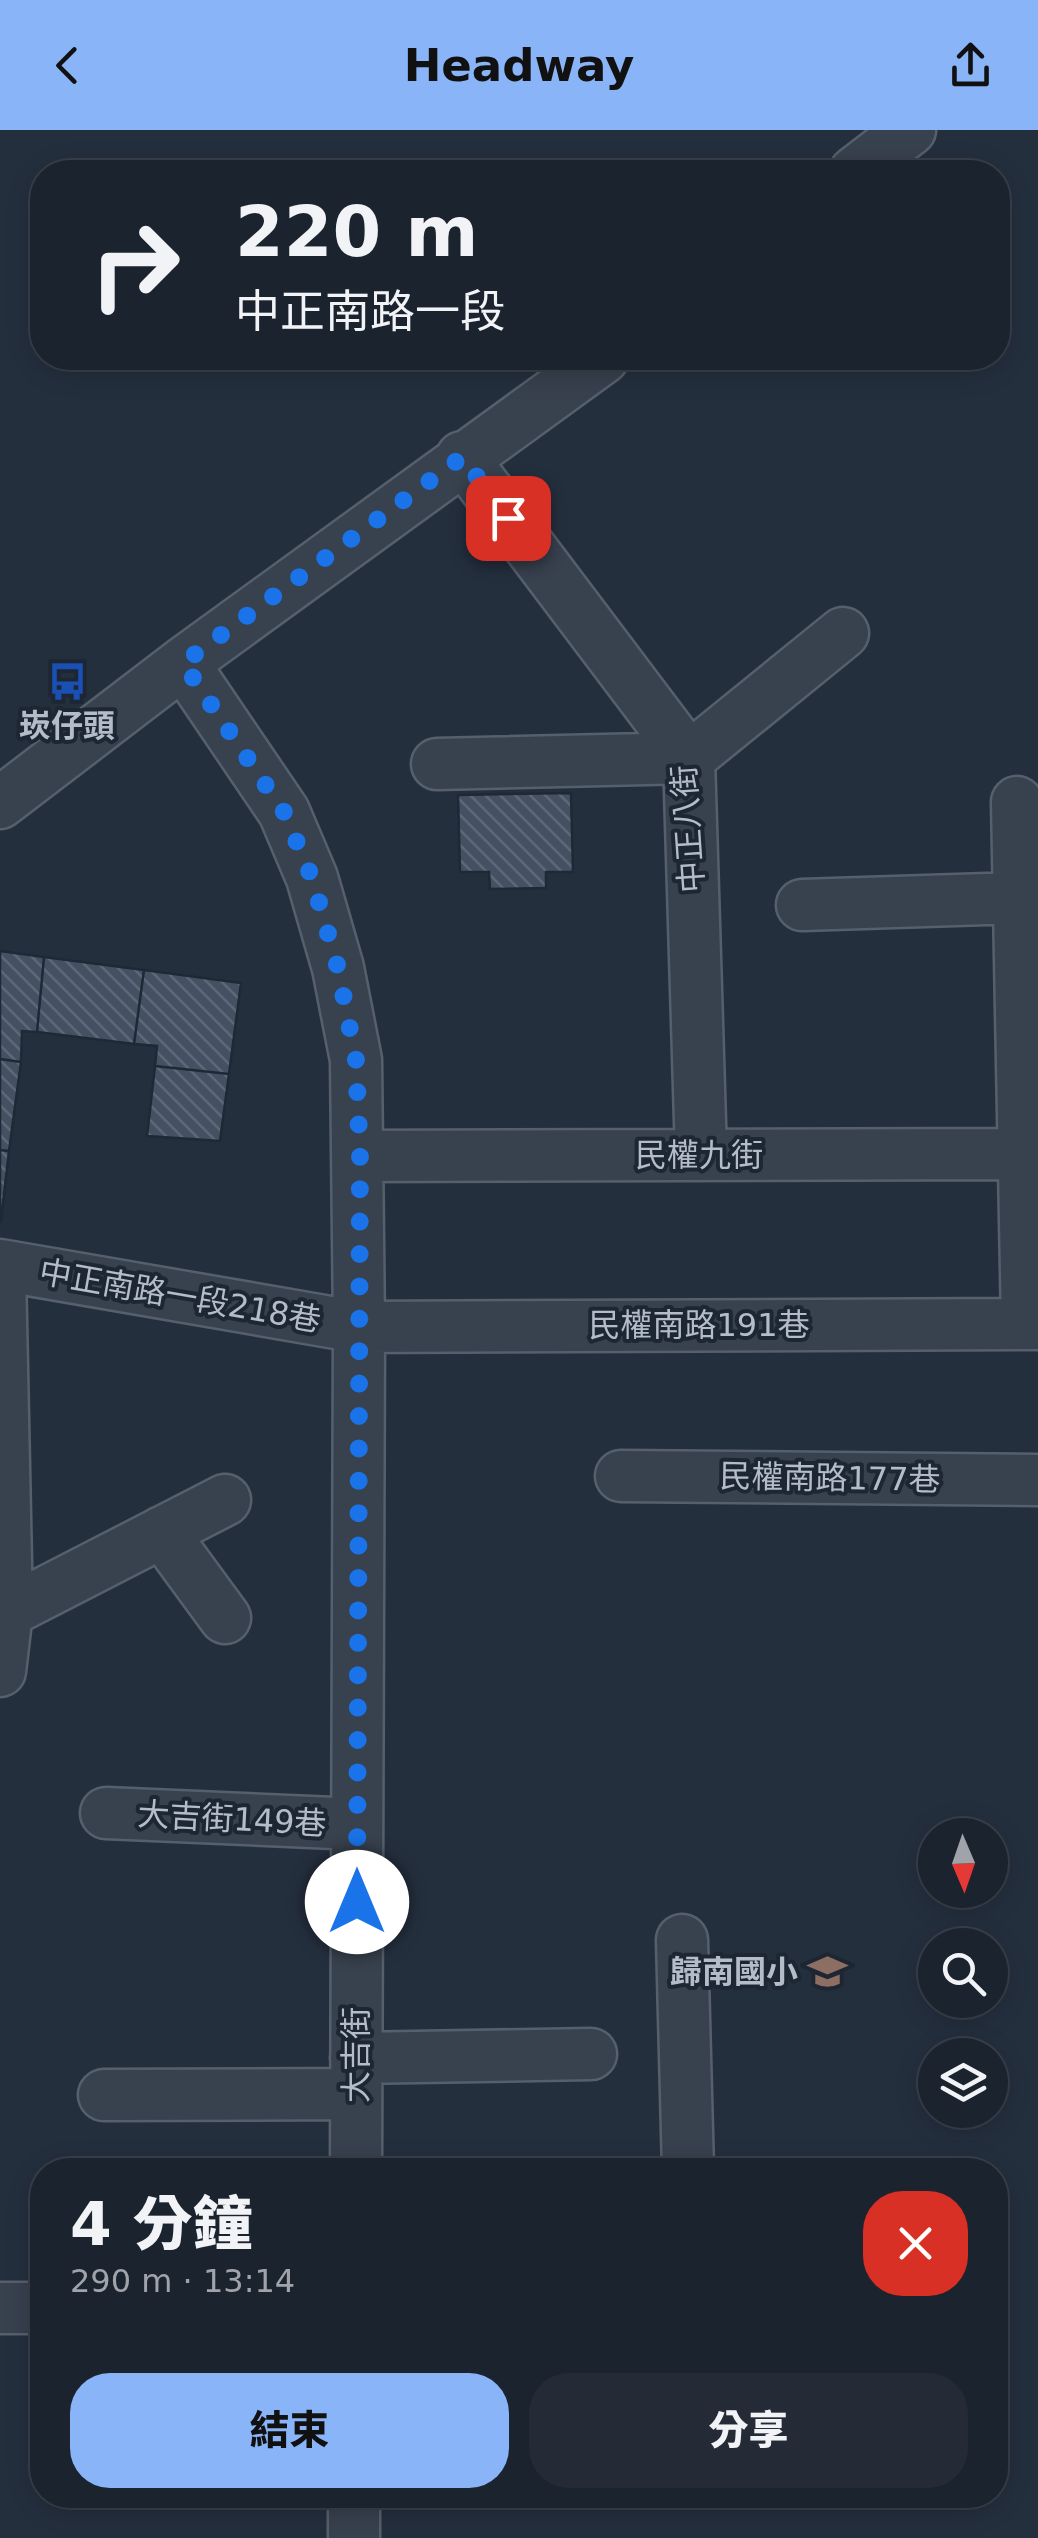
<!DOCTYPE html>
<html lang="zh-TW">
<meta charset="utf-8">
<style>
:root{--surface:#1b232e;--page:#242b36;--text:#f1f3f6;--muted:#a0a4aa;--line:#39404a;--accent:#8ab4f8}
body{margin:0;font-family:"DejaVu Sans","Noto Sans TC",sans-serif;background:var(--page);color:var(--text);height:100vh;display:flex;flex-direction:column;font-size:38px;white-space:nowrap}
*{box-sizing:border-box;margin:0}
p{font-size:32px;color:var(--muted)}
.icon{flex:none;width:55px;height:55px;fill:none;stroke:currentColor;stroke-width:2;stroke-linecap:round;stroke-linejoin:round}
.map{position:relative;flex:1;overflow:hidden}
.drawer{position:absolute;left:30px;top:2028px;width:978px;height:350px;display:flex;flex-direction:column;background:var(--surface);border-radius:40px;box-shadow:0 5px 25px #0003,0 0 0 2px var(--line)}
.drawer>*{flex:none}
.top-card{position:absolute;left:30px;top:30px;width:980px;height:210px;border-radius:40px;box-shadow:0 5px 25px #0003,0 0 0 2px var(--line);background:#1b232e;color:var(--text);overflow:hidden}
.needle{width:65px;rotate:178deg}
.fabs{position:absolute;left:918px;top:1688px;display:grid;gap:20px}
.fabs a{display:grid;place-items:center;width:90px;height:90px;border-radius:50%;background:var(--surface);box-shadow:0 5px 25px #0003,0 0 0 2px var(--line);font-size:50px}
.pin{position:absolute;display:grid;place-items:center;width:85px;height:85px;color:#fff;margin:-42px;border-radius:20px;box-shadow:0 5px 15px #0006}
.me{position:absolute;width:110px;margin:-55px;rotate:0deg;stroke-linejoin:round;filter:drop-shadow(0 0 8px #0008)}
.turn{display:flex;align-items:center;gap:35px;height:210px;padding:0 40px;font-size:45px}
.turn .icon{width:130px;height:130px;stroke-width:2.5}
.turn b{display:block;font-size:70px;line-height:85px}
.round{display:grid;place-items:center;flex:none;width:105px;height:105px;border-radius:40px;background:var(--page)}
.summary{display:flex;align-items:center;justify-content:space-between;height:170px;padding:0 40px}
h1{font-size:60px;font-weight:800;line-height:75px}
.button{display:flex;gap:20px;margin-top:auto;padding:20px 40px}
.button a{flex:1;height:115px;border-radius:40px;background:var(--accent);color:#111;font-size:40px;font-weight:800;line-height:115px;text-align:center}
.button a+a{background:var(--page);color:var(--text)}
header{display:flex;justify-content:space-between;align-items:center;height:130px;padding:0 40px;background:var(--accent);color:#111;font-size:45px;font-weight:800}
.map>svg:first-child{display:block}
.building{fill:url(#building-back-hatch);stroke:#1f2835;stroke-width:2.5}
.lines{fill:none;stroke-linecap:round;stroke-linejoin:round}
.minor-casing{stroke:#565f6c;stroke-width:55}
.minor{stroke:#38414e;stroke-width:50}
.route{stroke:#1a73e8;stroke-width:18;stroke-dasharray:0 32.4}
.labels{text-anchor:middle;stroke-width:8;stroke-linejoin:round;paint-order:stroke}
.poi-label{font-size:32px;font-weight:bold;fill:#b4bcc9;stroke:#1d2633}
.street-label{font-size:32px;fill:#b4bcc9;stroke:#1d2633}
</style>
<header><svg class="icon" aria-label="back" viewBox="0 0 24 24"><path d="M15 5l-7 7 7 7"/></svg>Headway<svg class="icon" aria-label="share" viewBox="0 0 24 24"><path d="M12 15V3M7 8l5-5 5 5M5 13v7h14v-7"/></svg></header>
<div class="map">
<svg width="1038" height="2408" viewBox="0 0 1038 2408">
<defs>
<pattern id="building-back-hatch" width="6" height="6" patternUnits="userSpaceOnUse" patternTransform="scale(2.5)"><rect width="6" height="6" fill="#455162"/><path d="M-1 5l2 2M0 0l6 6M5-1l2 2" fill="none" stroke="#5d6877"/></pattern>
</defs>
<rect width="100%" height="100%" fill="#242f3e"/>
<!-- building -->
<path class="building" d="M571,663L573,742H546V758L490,759L489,742H460L458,665Z
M0,821L44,827L37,902L22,901L21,932L0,929Z
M44,827L144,840L134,914L37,902Z
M144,840L241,853L229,944L155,936L157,916L134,914Z
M0,929L21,932L9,1021L0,1020Z
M155,936L229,944L220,1011L147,1006Z
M0,1020L9,1021L1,1091H0Z"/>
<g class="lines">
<defs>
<path id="minor" d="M855,42L910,0
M462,327L689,628L701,1025
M183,533L284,682L312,748L338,838L356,930L359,1197L356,2040
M437,634L689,628L843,503
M1017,672L1027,1194
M0,673L183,533L603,228
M802,775L1019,768
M359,1026L1038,1024
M0,1135L359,1197L1038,1194
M0,1141L7,1482L0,1541
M621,1346L1038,1350
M162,1402L225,1488
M7,1482L225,1370
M106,1683L357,1694
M682,1810L688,2040
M356,1928L591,1924
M104,1965L356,1964
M0,2178H42
M354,2408V2365"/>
</defs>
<!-- minor casing -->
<use href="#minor" class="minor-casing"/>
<!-- minor -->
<use href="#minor" class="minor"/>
</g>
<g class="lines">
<!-- route -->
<path class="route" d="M357,1772L360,1026L356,930L338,838L312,748L284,682L183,533L462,327L508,388"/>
</g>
<!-- icons -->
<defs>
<symbol id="bus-bare" viewBox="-9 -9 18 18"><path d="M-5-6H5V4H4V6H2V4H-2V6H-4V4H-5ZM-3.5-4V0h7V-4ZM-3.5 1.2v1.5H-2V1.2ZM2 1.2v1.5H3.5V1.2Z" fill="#1a4fb4" stroke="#1d2633" stroke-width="2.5" paint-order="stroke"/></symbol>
<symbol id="school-bare" viewBox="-9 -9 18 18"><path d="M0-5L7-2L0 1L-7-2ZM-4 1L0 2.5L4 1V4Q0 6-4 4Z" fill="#8d6e63" stroke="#1d2633" stroke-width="2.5" paint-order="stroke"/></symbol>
</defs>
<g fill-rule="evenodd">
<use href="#bus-bare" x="40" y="524" width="55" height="55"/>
<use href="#school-bare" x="800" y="1814" width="55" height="55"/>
</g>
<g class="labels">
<!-- poi labels -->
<g class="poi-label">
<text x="67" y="607">崁仔頭</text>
<text x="798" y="1853" text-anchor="end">歸南國小</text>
</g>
<!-- street labels -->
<g class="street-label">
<text transform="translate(688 699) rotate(-94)" y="11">中正八街</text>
<text x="699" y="1036">民權九街</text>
<text transform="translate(180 1166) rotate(10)" y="11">中正南路一段218巷</text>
<text x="699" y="1206">民權南路191巷</text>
<text transform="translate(830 1348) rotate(1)" y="11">民權南路177巷</text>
<text transform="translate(232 1689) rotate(3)" y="11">大吉街149巷</text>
<text transform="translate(356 1925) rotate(-90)" y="11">大吉街</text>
</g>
</g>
</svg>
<div class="fabs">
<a><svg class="needle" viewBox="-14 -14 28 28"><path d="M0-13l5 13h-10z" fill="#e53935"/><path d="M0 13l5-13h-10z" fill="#a0a4aa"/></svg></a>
<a><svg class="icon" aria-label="search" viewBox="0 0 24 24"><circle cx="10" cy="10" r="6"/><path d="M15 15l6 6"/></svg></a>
<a><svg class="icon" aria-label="layers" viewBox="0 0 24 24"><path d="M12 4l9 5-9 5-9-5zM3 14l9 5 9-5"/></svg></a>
</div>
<div class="pin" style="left:508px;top:388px;background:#d93025"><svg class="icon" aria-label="arrive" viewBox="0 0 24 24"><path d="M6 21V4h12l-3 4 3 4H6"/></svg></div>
<svg class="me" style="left:357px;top:1772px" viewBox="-20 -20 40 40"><circle r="19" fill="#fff"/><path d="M0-13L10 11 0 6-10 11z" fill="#1a73e8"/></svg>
<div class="top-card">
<div class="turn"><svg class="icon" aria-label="right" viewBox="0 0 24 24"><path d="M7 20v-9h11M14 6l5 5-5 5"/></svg><div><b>220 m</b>中正南路一段</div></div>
</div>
<section class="drawer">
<div class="summary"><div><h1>4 分鐘</h1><p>290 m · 13:14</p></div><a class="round" style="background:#d93025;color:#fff"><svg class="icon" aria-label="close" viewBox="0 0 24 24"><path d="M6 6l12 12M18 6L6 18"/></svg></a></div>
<div class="button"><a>結束</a><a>分享</a></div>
</section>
</div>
